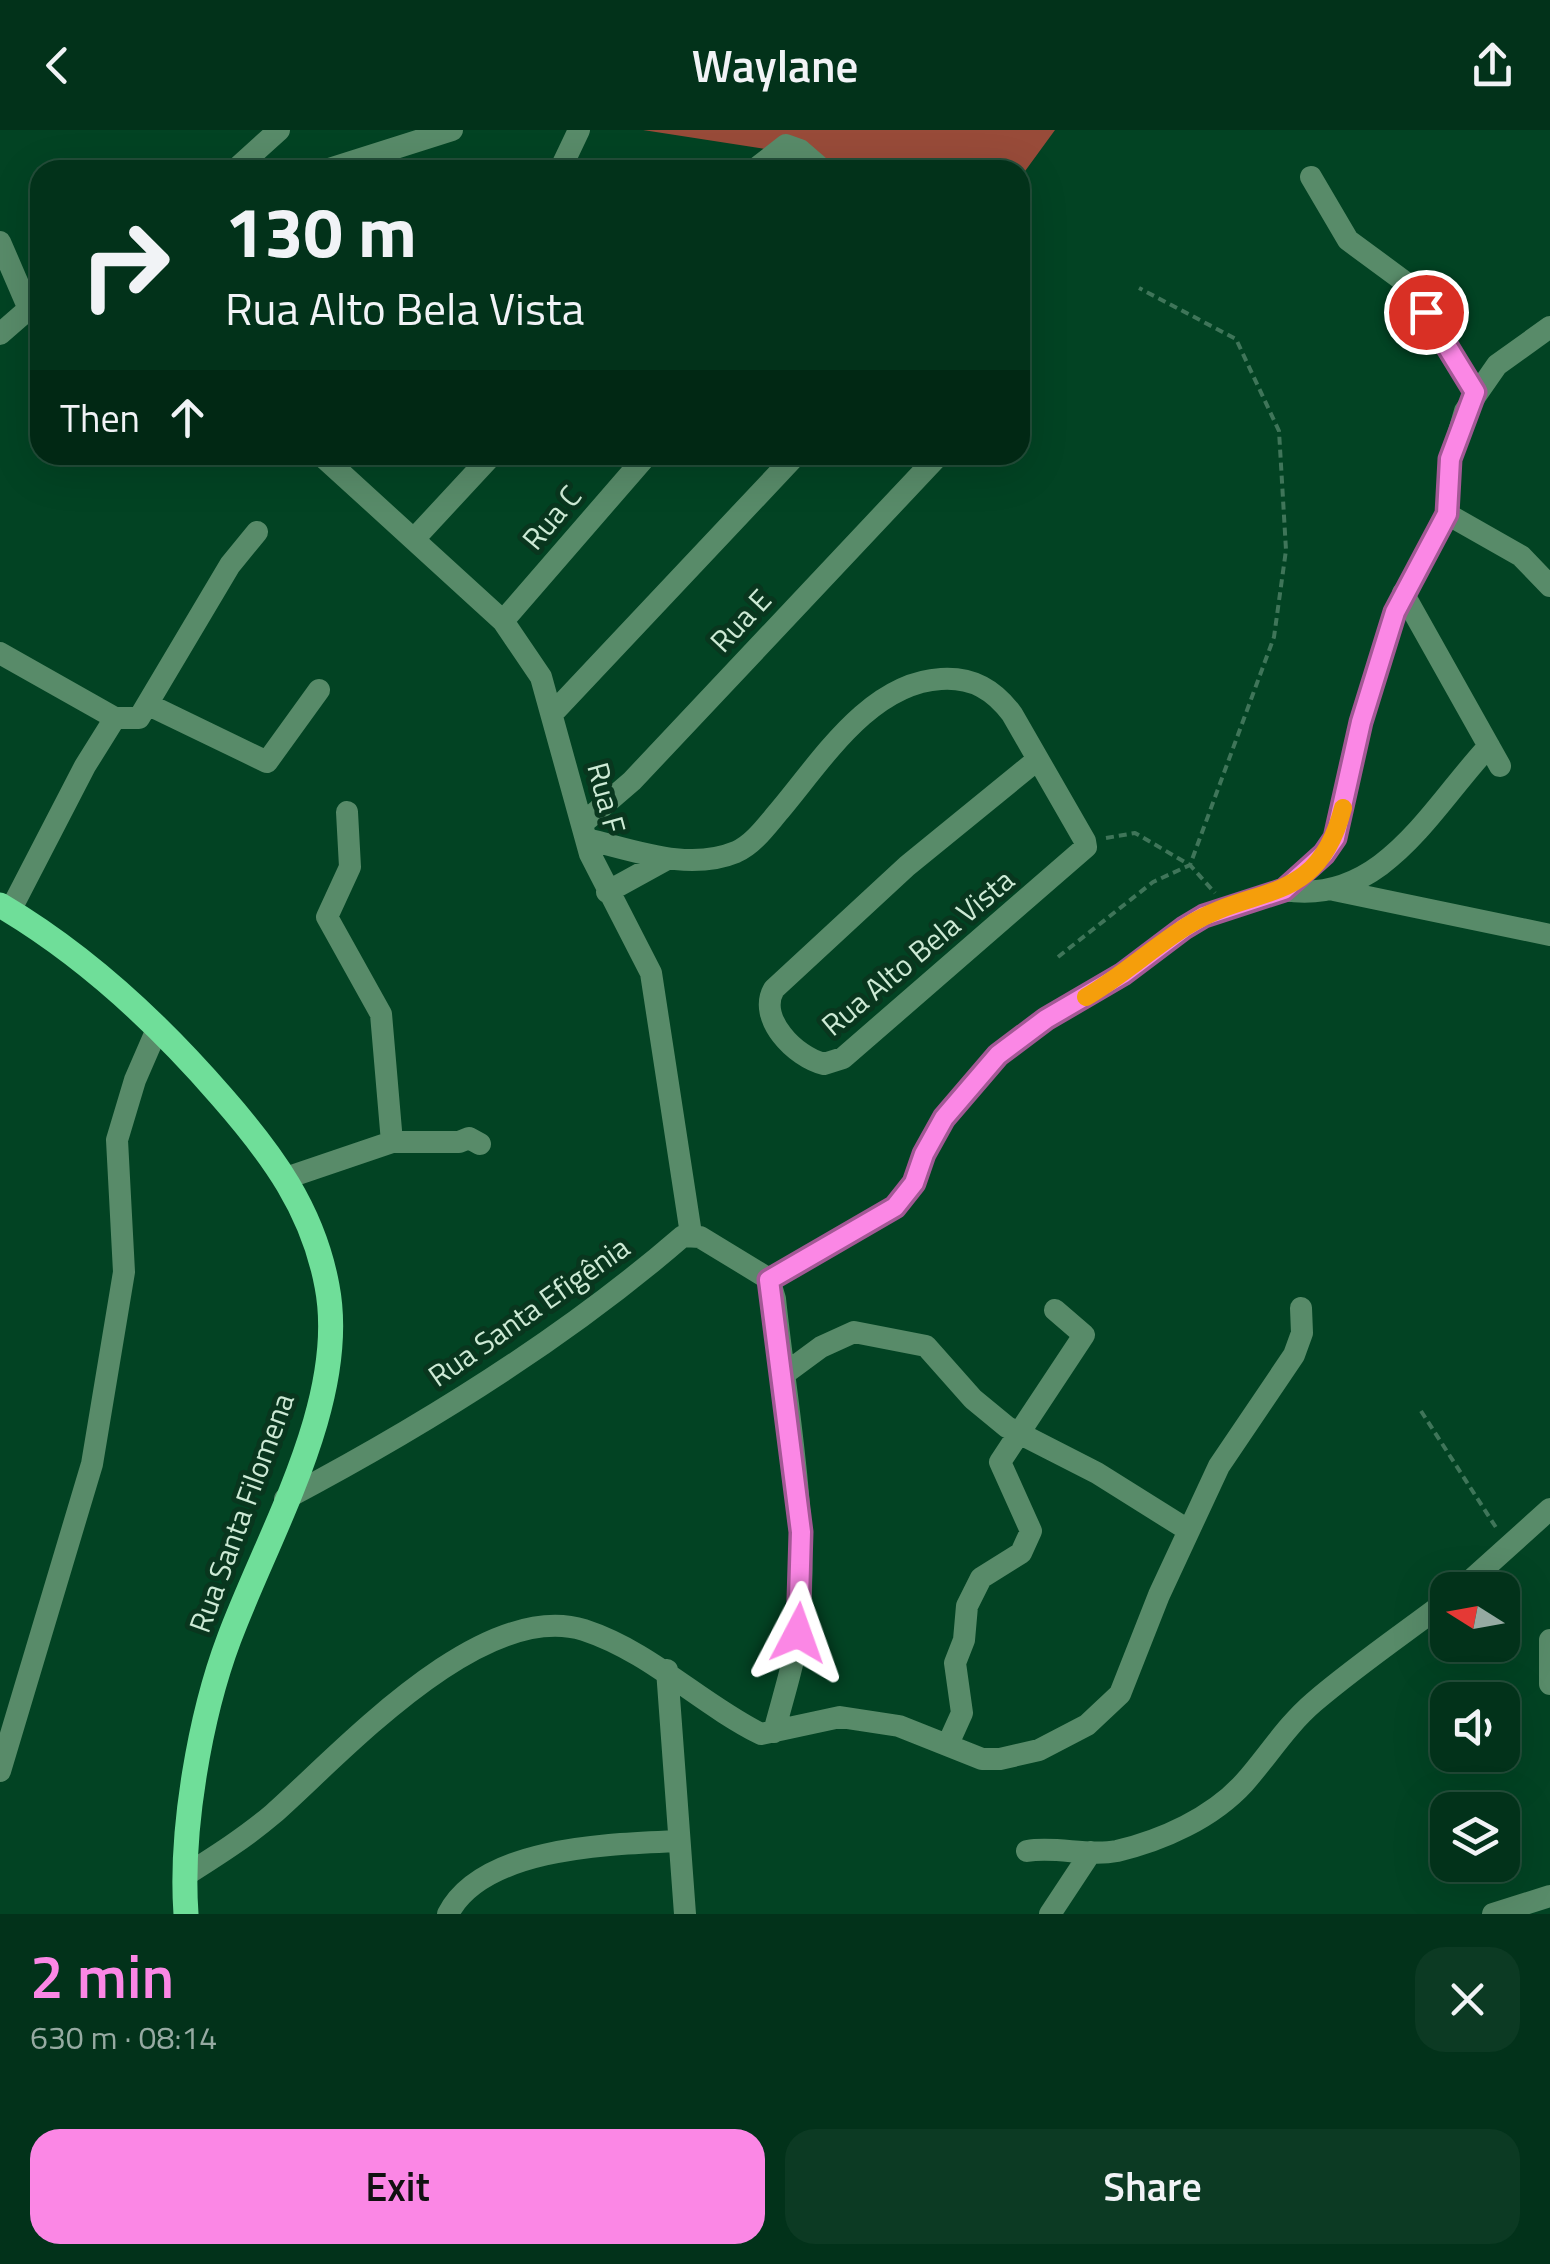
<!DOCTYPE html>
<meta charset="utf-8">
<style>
:root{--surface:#02321a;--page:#0c3a23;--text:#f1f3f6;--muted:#96aaa2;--line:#234d39;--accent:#fb87e5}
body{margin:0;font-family:"Titillium Web",sans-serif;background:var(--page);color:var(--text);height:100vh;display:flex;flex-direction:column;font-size:38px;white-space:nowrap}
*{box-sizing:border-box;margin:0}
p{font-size:32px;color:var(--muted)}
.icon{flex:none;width:55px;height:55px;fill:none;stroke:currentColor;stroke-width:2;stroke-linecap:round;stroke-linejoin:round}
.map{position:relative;height:1784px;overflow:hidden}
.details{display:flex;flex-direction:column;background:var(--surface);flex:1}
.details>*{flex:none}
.banner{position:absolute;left:30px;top:30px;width:1000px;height:305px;border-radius:30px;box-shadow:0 10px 40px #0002,0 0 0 2px var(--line);background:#02321a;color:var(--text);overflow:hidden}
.needle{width:65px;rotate:281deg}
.fabs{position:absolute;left:1430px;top:1442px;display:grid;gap:20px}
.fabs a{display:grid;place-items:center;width:90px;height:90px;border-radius:20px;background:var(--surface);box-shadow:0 10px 40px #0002,0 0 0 2px var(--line);font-size:50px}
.pin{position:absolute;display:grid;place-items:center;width:85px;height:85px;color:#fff;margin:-42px;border:5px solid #fff;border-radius:50%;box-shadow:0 2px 10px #0007}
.me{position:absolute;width:110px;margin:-55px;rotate:4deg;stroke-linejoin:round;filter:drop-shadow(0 0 8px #0008)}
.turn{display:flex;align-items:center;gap:35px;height:210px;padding:0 30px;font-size:45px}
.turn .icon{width:130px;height:130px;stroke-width:2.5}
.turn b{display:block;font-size:70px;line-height:85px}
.then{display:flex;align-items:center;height:95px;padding:0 30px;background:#0003;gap:20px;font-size:38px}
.round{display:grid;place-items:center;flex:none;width:105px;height:105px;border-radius:30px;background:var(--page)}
.overview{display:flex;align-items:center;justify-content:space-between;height:170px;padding:0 30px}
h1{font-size:60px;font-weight:600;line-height:75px;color:var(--accent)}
.cta{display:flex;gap:20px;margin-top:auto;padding:20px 30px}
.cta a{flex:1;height:115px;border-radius:30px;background:var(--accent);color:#111;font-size:40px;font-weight:600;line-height:115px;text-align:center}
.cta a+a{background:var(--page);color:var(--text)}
header{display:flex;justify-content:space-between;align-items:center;height:130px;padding:0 30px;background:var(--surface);font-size:45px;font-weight:600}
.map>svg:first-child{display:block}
.forest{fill:#984b39}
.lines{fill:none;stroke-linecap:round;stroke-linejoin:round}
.path{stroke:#3f7559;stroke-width:4;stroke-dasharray:8 5;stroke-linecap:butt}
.minor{stroke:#588b69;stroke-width:22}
.major{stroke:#6fde99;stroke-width:25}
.route-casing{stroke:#a35895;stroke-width:25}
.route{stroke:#fb87e5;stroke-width:18}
.slow{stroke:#f59e0b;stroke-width:18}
.labels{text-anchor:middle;stroke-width:10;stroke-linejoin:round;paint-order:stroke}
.street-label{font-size:30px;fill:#cdead5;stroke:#09361e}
</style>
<header><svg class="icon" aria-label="back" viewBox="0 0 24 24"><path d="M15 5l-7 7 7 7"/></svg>Waylane<svg class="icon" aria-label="share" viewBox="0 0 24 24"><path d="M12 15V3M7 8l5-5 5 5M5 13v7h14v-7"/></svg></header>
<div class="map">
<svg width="1550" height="1784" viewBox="0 0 1550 1784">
<rect width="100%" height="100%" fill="#024323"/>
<!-- forest -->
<path class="forest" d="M643,0H1055L1020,48V40H901Z"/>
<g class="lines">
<!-- path -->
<path class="path" d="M1106,708L1135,703L1190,735L1215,763
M1058,827L1153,752L1190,735L1274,507L1286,420L1279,301L1236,209L1139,158
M1421,1281L1497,1399"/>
<!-- minor -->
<path class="minor" d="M235,40L279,0
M326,40L452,0
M560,40L579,0
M754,40L786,15L800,20L823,40
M1311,47L1348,110L1409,155L1475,262
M0,112L28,177
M0,204L39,170
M321,325L503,491L541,547L590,724L651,843L691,1104
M1447,384L1521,426L1550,456
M415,408L492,325
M1403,463L1500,636
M503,491L647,325
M0,523L115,588H139L230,435L257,402
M149,575L267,632L319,560
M552,584L796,325
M347,682L350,737L327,787L381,884L392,1012
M582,694L632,651L939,325
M586,709C634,720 688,742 736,722C754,714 767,695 780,680C822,630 870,553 941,549C973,547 994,560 1012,584L1085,711L1086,717L843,928L824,934C795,927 757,888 774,859L907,736L1037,630
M1284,760C1382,776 1431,678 1489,616
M1334,760L1550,805
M607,762L667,729
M10,781L85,636L115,588
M286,1048L392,1012H459L469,1008L480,1014
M769,1149L895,1077L914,1053L924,1023L944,988L998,925L1046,889L1123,845L1184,797L1205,786L1284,760L1324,724L1335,708L1361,592L1395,482L1447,384L1451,329L1465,281L1497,235L1550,197
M783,1245L821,1217L854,1202L926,1216L973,1269L1007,1297L1097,1343L1188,1400
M285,1369C425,1295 563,1210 683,1106L700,1107L769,1149L775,1169C786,1273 807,1378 800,1483C798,1523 784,1563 774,1602
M1460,1460L1550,1379
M1550,1510V1554
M667,1540L685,1784
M948,1614L962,1583L955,1533L964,1510L967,1476L981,1448L1021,1423L1031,1401L1000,1332L1084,1205L1055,1180
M0,1641L92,1334L124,1142L117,1010L135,950L158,897
M1027,1721C1057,1716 1088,1727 1117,1721C1163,1710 1212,1688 1244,1653C1268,1626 1286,1596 1314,1572C1356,1536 1403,1504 1448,1470
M186,1745C216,1726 246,1707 273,1684C341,1624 481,1468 584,1500C651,1522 699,1573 761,1604L840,1587L899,1596L982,1629H1000L1039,1620L1087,1595L1120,1564L1159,1465L1219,1336L1294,1225L1302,1203L1301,1178
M448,1784C483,1716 613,1714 678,1711
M1050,1784L1091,1722
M1493,1784L1550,1766"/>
<!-- major -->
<path class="major" d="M0,775C85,825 158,893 222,967C272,1024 313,1080 327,1156C349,1270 268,1404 229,1509C200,1586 180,1701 186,1784"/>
</g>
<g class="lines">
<defs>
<path id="route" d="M798,1503L801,1402L769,1150L895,1077L914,1053L924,1024L944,988L998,925L1046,889L1123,844L1184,798L1204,786L1284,760L1324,724L1335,708L1361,592L1395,482L1447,384L1450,329L1475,262L1426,182"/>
</defs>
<!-- route casing -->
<use href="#route" class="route-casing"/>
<!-- route -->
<use href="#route" class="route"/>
<!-- slow -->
<path class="slow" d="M1086,867C1122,846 1152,818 1187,796C1255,753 1317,778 1343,678"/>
</g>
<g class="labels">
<!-- street labels -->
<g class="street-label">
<text transform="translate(552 388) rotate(-50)" y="10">Rua C</text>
<text transform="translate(741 491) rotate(-47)" y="10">Rua E</text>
<text transform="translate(606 668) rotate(75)" y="10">Rua F</text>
<text transform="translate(918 823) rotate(-40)" y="10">Rua Alto Bela Vista</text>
<text transform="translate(529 1182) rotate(-35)" y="10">Rua Santa Efigênia</text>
<text transform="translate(242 1383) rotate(-70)" y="10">Rua Santa Filomena</text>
</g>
</g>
</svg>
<div class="fabs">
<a><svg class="needle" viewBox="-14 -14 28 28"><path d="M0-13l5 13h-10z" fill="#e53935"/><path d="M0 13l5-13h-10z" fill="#96aaa2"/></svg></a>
<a><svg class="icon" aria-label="sound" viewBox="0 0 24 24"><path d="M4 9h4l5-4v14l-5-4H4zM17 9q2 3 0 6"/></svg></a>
<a><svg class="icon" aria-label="layers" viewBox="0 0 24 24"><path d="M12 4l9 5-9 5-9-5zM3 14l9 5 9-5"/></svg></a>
</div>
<div class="pin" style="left:1426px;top:182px;background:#d93025"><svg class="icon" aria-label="arrive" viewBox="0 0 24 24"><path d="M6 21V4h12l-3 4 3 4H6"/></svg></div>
<svg class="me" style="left:798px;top:1503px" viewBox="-20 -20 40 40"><path d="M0-17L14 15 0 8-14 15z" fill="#fb87e5" stroke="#fff" stroke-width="4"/></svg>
<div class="banner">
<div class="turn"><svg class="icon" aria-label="right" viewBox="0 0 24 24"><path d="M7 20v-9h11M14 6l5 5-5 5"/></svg><div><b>130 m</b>Rua Alto Bela Vista</div></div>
<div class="then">Then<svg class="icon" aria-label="ahead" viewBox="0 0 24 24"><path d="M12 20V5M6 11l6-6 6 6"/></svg></div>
</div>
</div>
<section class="details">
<div class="overview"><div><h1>2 min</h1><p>630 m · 08:14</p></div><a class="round"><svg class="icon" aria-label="close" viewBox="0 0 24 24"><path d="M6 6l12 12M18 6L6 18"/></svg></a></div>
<div class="cta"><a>Exit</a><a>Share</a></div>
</section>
